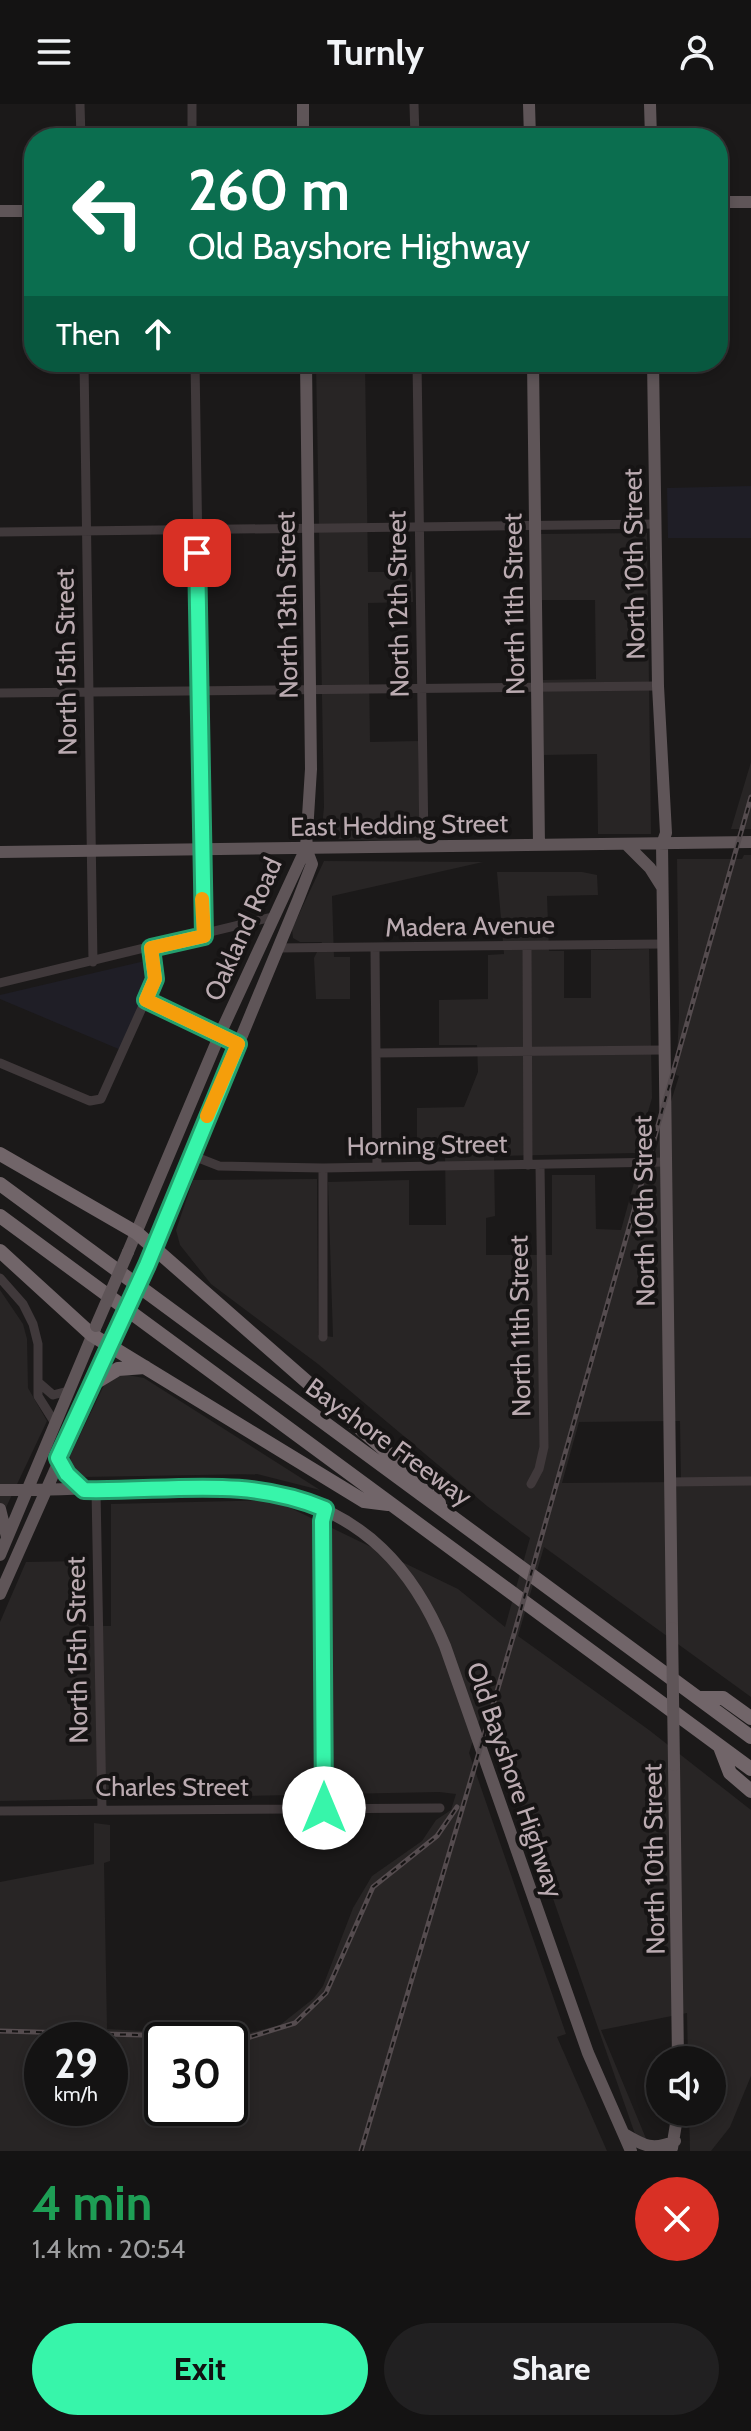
<!DOCTYPE html>
<meta charset="utf-8">
<style>
:root{--surface:#141313;--page:#212021;--text:#f1f3f6;--muted:#9d9ea0;--line:#333233;--accent:#37f5aa}
body{margin:0;font-family:Cabin,sans-serif;background:var(--page);color:var(--text);height:100vh;display:flex;flex-direction:column;font-size:30px;white-space:nowrap}
*{box-sizing:border-box;margin:0}
p{font-size:26px;color:var(--muted)}
.icon{flex:none;width:44px;height:44px;fill:none;stroke:currentColor;stroke-width:2;stroke-linecap:round;stroke-linejoin:round}
.map{position:relative;height:2047px;overflow:hidden}
.panel{display:flex;flex-direction:column;background:var(--surface);flex:1}
.panel>*{flex:none}
.top-card{position:absolute;left:24px;top:24px;width:704px;height:244px;border-radius:32px;box-shadow:0 4px 12px #0003,0 0 0 2px var(--line);background:#0b6e4f;color:#fff;overflow:hidden}
.tools{position:absolute;left:646px;top:1942px;display:grid;gap:16px}
.tools a{display:grid;place-items:center;width:80px;height:80px;border-radius:50%;background:var(--surface);box-shadow:0 4px 12px #0003,0 0 0 2px var(--line);font-size:40px}
.speed{position:absolute;left:24px;top:1918px;display:flex;gap:16px;font-size:40px;font-weight:700;text-align:center}
.speed>*{display:grid;place-content:center;width:104px;height:104px;border-radius:50%;background:var(--surface);box-shadow:0 4px 12px #0003,0 0 0 2px var(--line);line-height:1}
.speed small{font-size:20px;font-weight:400}
.speed .limit{border:4px solid #111;border-radius:12px;background:#fff;color:#111}
.pin{position:absolute;display:grid;place-items:center;width:68px;height:68px;color:#fff;margin:-34px;border-radius:16px;box-shadow:0 4px 12px #0006}
.me{position:absolute;width:88px;margin:-44px;rotate:0deg;stroke-linejoin:round;filter:drop-shadow(0 0 6px #0008)}
.turn{display:flex;align-items:center;gap:28px;height:168px;padding:0 32px;font-size:36px}
.turn .icon{width:104px;height:104px;stroke-width:2.5}
.turn b{display:block;font-size:56px;line-height:68px}
.then{display:flex;align-items:center;height:76px;padding:0 32px;background:#0003;gap:16px;font-size:30px}
.round{display:grid;place-items:center;flex:none;width:84px;height:84px;border-radius:42px;background:var(--page)}
.head{display:flex;align-items:center;justify-content:space-between;height:136px;padding:0 32px}
h1{font-size:48px;font-weight:800;line-height:60px;color:#1e9e55}
.primary-button{display:flex;gap:16px;margin-top:auto;padding:16px 32px}
.primary-button a{flex:1;height:92px;border-radius:48px;background:var(--accent);color:#111;font-size:32px;font-weight:800;line-height:92px;text-align:center}
.primary-button a+a{background:var(--page);color:var(--text)}
header{display:flex;justify-content:space-between;align-items:center;height:104px;padding:0 32px;background:var(--surface);font-size:36px;font-weight:800}
.map>svg:first-child{display:block}
.built{fill:#282525;fill-rule:evenodd}
.green{fill:#1f1e26}
.lines{fill:none;stroke-linecap:round;stroke-linejoin:round}
.minor{stroke:#40393b;stroke-width:9}
.major{stroke:#5f5558;stroke-width:12}
.highway{stroke:#716569;stroke-width:14}
.rail-casing{stroke:#554c4f;stroke-width:5}
.rail{stroke:#161414;stroke-width:2;stroke-dasharray:6;stroke-linecap:butt}
.major-bridge{stroke:#5f5558;stroke-width:12}
.route-casing{stroke:#249f6e;stroke-width:20}
.route{stroke:#37f5aa;stroke-width:14}
.slow{stroke:#f59e0b;stroke-width:14}
.labels{text-anchor:middle;stroke-width:8;stroke-linejoin:round;paint-order:stroke}
.street-label{font-size:26px;fill:#bbabb1;stroke:#161414}
</style>
<header><svg class="icon" aria-label="menu" viewBox="0 0 24 24"><path d="M4 6h16M4 12h16M4 18h16"/></svg>Turnly<svg class="icon" aria-label="person" viewBox="0 0 24 24"><circle cx="12" cy="8" r="4"/><path d="M4 21q1-7 8-7t8 7"/></svg></header>
<div class="map">
<svg width="751" height="2047" viewBox="0 0 751 2047">
<rect width="100%" height="100%" fill="#1b1919"/>
<!-- built -->
<path class="built" d="M316,258H365L368,468H412L413,498L368,499L370,638L418,637L420,739L321,734L324,703Z
M647,429L651,730H598L597,650L544,651L542,576L596,575L595,496H541L540,430Z
M751,658V725H731Z
M744,751H751V1593L544,1443L518,1532L649,1626L751,1706V1972L730,2023L711,2047H690L689,2008H712V1956H688L687,1909L601,1926L647,2037L636,2033L493,1622L481,1611L469,1649L566,1930L557,1933L607,2047H0V1778L94,1760V1719L110,1721V1757L104,1759L107,1925L237,1932L280,1921L313,1895L323,1882L353,1804L372,1772L422,1737L436,1716L451,1706L456,1690L439,1688L0,1697V1518L26,1458L86,1457L88,1522H111V1400L274,1396L458,1485L505,1523L530,1434L487,1402L318,1260L211,1180L180,1141L176,1126L193,1076L317,1075L318,1231L333,1233L328,1078L409,1076V1121H446L445,1050H417V1004L464,1003L478,968L477,941H439V896L488,895V851L504,850L497,768H582L597,771L598,791L547,792L549,847H564V894H591V846L649,845L652,994L636,1049L494,1052L495,1112L486,1114V1151H552V1071H595L596,1125L621,1126L635,1075L647,1074L679,972L676,971L679,913L677,755H742ZM680,1317L681,1378L562,1379L579,1318ZM42,1936H110V2004H42ZM162,1936H230V2004H162Z
M324,757L483,758L332,792L334,853H350V895H316L314,854L322,838H300L293,834L292,825Z
M0,1186L23,1220L27,1235L28,1284L47,1317L0,1416Z
M122,1270L144,1274L320,1386L257,1370L82,1373L72,1364L70,1352L106,1277Z"/>
<!-- green -->
<path class="green" d="M751,382V434H668L667,384Z
M149,856L152,873L121,946L0,895V891Z"/>
<g class="lines">
<!-- minor -->
<path class="minor" d="M80,0L81,34
M192,0V34
M414,0L415,34
M84,258L93,858
M195,258L204,832
M417,258L424,742
M0,428L655,420
M0,589L658,582
M527,843L528,1061
M277,844L663,840
M375,845L377,1063
M0,879L272,813
M146,896L238,940
M376,949L663,946
M0,959L90,997L101,995L155,875L151,844
M191,1051L219,1062L323,1064L666,1058
M0,1174L23,1200L33,1220L38,1240V1292L55,1319
M323,1233V1064
M38,1278L53,1291L68,1287
M669,1378L751,1377
M531,1380L539,1365L544,1343L540,1061
M96,1386L102,1706
M324,1704L322,1417L325,1405
M0,1707L440,1704"/>
<!-- major -->
<path class="major" d="M303,0V34
M529,0L530,34
M650,0L651,34
M718,98H751
M0,107H34
M533,258L539,741
M653,258L658,582L666,729L662,740L672,1524
M626,740L650,764L662,783
M0,748L751,738
M128,1148L220,930L306,744L311,665L306,258
M147,1161L298,796L312,760L306,744
M58,1354L67,1370L84,1386
M0,1386C181,1389 359,1333 445,1542L588,1949L631,2047
M0,1405L7,1433
M0,1451L95,1225
M0,1490L120,1220
M674,1661L678,1956
M624,2030C644,2042 653,2047 675,2037
M672,2044L678,2008"/>
<!-- highway -->
<path class="highway" d="M0,1050L137,1129L427,1383L439,1399
M0,1080L751,1633
M0,1112L751,1665
M0,1147L92,1231L364,1397L388,1400
M93,1280L118,1265L145,1263
M698,1594H723L751,1614
M720,1643L730,1669L751,1687"/>
<defs>
<path id="rail" d="M0,1927L247,1934L295,1919L326,1889L373,1783L437,1732L457,1703
M361,2047L514,1530L751,693"/>
</defs>
<!-- rail casing -->
<use href="#rail" class="rail-casing"/>
<!-- rail -->
<use href="#rail" class="rail"/>
<!-- major-bridge -->
<path class="major-bridge" d="M120,1220L147,1161
M96,1222L128,1148
M672,1524L674,1661"/>
</g>
<g class="lines">
<defs>
<path id="route" d="M197,449L204,832L151,844L155,875L146,896L238,940L147,1161L58,1354L67,1370L84,1386C168,1388 245,1371 325,1405L322,1417L324,1704"/>
</defs>
<!-- route casing -->
<use href="#route" class="route-casing"/>
<!-- route -->
<use href="#route" class="route"/>
<!-- slow -->
<path class="slow" d="M202,795L204,832L151,844L155,875L146,896L238,940L207,1012"/>
</g>
<g class="labels">
<!-- street labels -->
<g class="street-label">
<text transform="translate(634 460) rotate(-91)" y="9">North 10th Street</text>
<text transform="translate(398 500) rotate(-91)" y="9">North 12th Street</text>
<text transform="translate(514 500) rotate(-91)" y="9">North 11th Street</text>
<text transform="translate(287 501) rotate(-91)" y="9">North 13th Street</text>
<text transform="translate(66 558) rotate(-91)" y="9">North 15th Street</text>
<text transform="translate(399 721) rotate(-1)" y="9">East Hedding Street</text>
<text transform="translate(470 822) rotate(-1)" y="9">Madera Avenue</text>
<text transform="translate(243 825) rotate(-66)" y="9">Oakland Road</text>
<text transform="translate(427 1041) rotate(-1)" y="9">Horning Street</text>
<text transform="translate(644 1107) rotate(-91)" y="9">North 10th Street</text>
<text transform="translate(520 1222) rotate(-91)" y="9">North 11th Street</text>
<text transform="translate(389 1338) rotate(36)" y="9">Bayshore Freeway</text>
<text transform="translate(77 1546) rotate(-91)" y="9">North 15th Street</text>
<text transform="translate(515 1676) rotate(71)" y="9">Old Bayshore Highway</text>
<text x="172" y="1692">Charles Street</text>
<text transform="translate(654 1755) rotate(-91)" y="9">North 10th Street</text>
</g>
</g>
</svg>
<div class="tools">
<a><svg class="icon" aria-label="sound" viewBox="0 0 24 24"><path d="M4 9h4l5-4v14l-5-4H4zM17 9q2 3 0 6"/></svg></a>
</div>
<div class="speed"><div>29<small>km/h</small></div><div class="limit">30</div></div>
<div class="pin" style="left:197px;top:449px;background:#d93025"><svg class="icon" aria-label="arrive" viewBox="0 0 24 24"><path d="M6 21V4h12l-3 4 3 4H6"/></svg></div>
<svg class="me" style="left:324px;top:1704px" viewBox="-20 -20 40 40"><circle r="19" fill="#fff"/><path d="M0-13L10 11 0 6-10 11z" fill="#37f5aa"/></svg>
<div class="top-card">
<div class="turn"><svg class="icon" aria-label="left" viewBox="0 0 24 24"><path d="M17 20v-9H6M10 6l-5 5 5 5"/></svg><div><b>260 m</b>Old Bayshore Highway</div></div>
<div class="then">Then<svg class="icon" aria-label="ahead" viewBox="0 0 24 24"><path d="M12 20V5M6 11l6-6 6 6"/></svg></div>
</div>
</div>
<section class="panel">
<div class="head"><div><h1>4 min</h1><p>1.4 km · 20:54</p></div><a class="round" style="background:#d93025;color:#fff"><svg class="icon" aria-label="close" viewBox="0 0 24 24"><path d="M6 6l12 12M18 6L6 18"/></svg></a></div>
<div class="primary-button"><a>Exit</a><a>Share</a></div>
</section>
